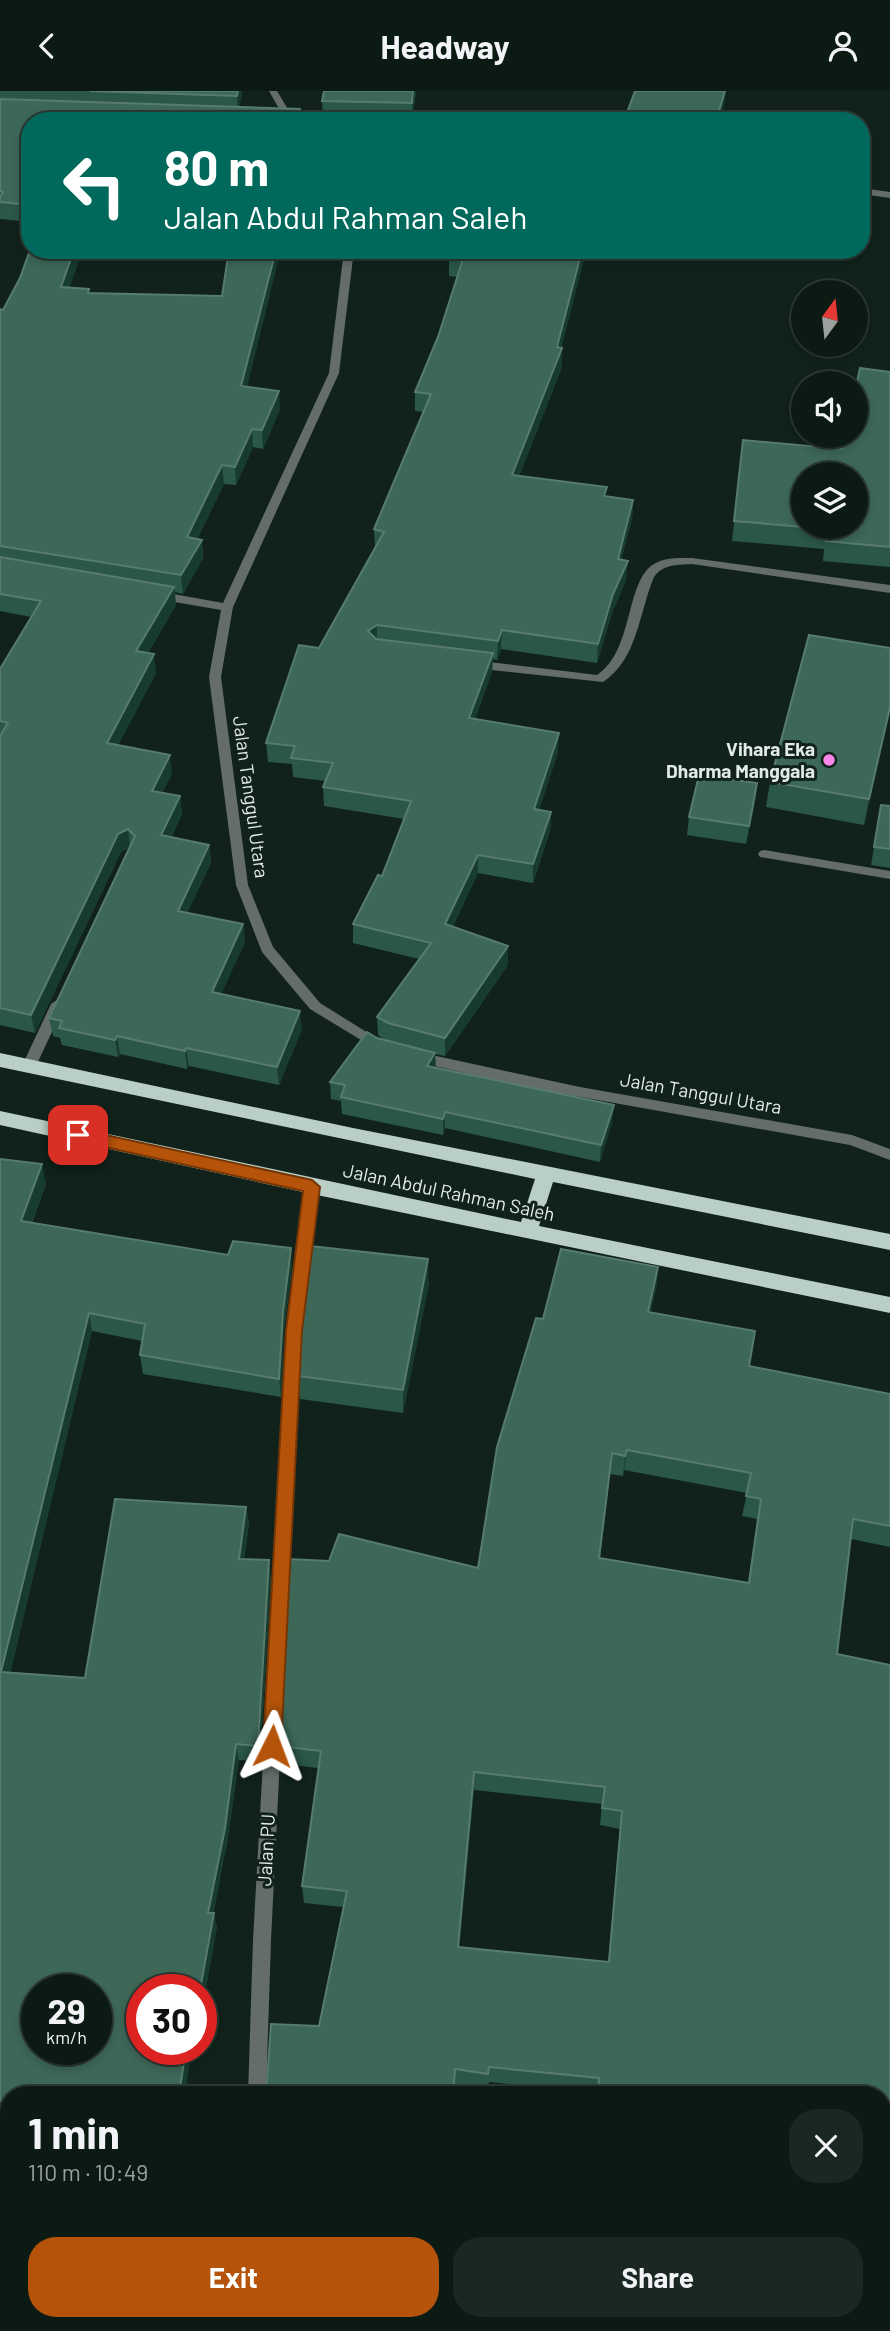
<!DOCTYPE html>
<meta charset="utf-8">
<style>
:root{--surface:#0c1a14;--page:#1a2722;--text:#f1f3f6;--muted:#9aa1a0;--line:#2c3834;--accent:#b45309}
body{margin:0;font-family:Barlow,sans-serif;background:var(--page);color:var(--text);height:100vh;display:flex;flex-direction:column;font-size:26px;white-space:nowrap}
*{box-sizing:border-box;margin:0}
p{font-size:23px;color:var(--muted)}
.icon{flex:none;width:38px;height:38px;fill:none;stroke:currentColor;stroke-width:2;stroke-linecap:round;stroke-linejoin:round}
.map{position:relative;flex:1;overflow:hidden}
.details{position:absolute;left:0px;top:1995px;width:891px;height:245px;display:flex;flex-direction:column;background:var(--surface);border-radius:28px 28px 0 0;box-shadow:0 4px 10px #0003,0 0 0 2px var(--line)}
.details>*{flex:none}
.hud{position:absolute;left:21px;top:21px;width:849px;height:147px;border-radius:28px;box-shadow:0 4px 10px #0003,0 0 0 2px var(--line);background:#00695c;color:#fff;overflow:hidden}
.needle{width:46px;rotate:15deg}
.buttons{position:absolute;left:791px;top:189px;display:grid;gap:14px}
.buttons a{display:grid;place-items:center;width:77px;height:77px;border-radius:50%;background:var(--surface);box-shadow:0 4px 10px #0003,0 0 0 2px var(--line);font-size:35px}
.speed{position:absolute;left:21px;top:1883px;display:flex;gap:14px;font-size:35px;font-weight:700;text-align:center}
.speed>*{display:grid;place-content:center;width:91px;height:91px;border-radius:50%;background:var(--surface);box-shadow:0 4px 10px #0003,0 0 0 2px var(--line);line-height:1}
.speed small{font-size:18px;font-weight:400}
.speed .limit{border:10px solid #d22;background:#fff;color:#111}
.pin{position:absolute;display:grid;place-items:center;width:60px;height:60px;color:#fff;margin:-30px;border-radius:14px;box-shadow:0 4px 10px #0006}
.me{position:absolute;width:77px;margin:-38px;rotate:3deg;stroke-linejoin:round;filter:drop-shadow(0 0 5px #0008)}
.turn{display:flex;align-items:center;gap:24px;height:147px;padding:0 28px;font-size:32px}
.turn .icon{width:91px;height:91px;stroke-width:2.5}
.turn b{display:block;font-size:49px;line-height:60px}
.round{display:grid;place-items:center;flex:none;width:74px;height:74px;border-radius:28px;background:var(--page)}
.head{display:flex;align-items:center;justify-content:space-between;height:119px;padding:0 28px}
h1{font-size:42px;font-weight:700;line-height:52px}
.cta{display:flex;gap:14px;margin-top:auto;padding:14px 28px}
.cta a{flex:1;height:80px;border-radius:28px;background:var(--accent);color:#fff;font-size:28px;font-weight:700;line-height:80px;text-align:center}
.cta a+a{background:var(--page);color:var(--text)}
header{display:flex;justify-content:space-between;align-items:center;height:91px;padding:0 28px;background:var(--surface);font-size:32px;font-weight:700}
.map>svg:first-child{display:block}
.lines{fill:none;stroke-linecap:round;stroke-linejoin:round}
.service{fill:#646d69;fill-rule:evenodd}
.minor{fill:#646d69;fill-rule:evenodd}
.trunk{fill:#b9cec4;fill-rule:evenodd}
.wall{fill:#2a5746;fill-rule:evenodd}
.shaded-wall{fill:#173b2e}
.building{fill:#3d6757;stroke:#577c6e;stroke-width:2;fill-rule:evenodd}
.route{fill:#b45309;stroke:#753606;stroke-width:2}
.poi-dot{fill:#fa87e8;stroke:#10221b;stroke-width:2.5}
.labels{text-anchor:middle;stroke-width:6;stroke-linejoin:round;paint-order:stroke}
.poi-label{font-size:19px;font-weight:bold;fill:#e0ebe6;stroke:#10221b;text-anchor:end}
.street-label{font-size:19px;fill:#e0ebe6;stroke:#10221b}
</style>
<header><svg class="icon" aria-label="back" viewBox="0 0 24 24"><path d="M15 5l-7 7 7 7"/></svg>Headway<svg class="icon" aria-label="person" viewBox="0 0 24 24"><circle cx="12" cy="8" r="4"/><path d="M4 21q1-7 8-7t8 7"/></svg></header>
<div class="map">
<svg width="890" height="2240" viewBox="0 0 890 2240">
<rect width="100%" height="100%" fill="#10221b"/>
<g class="lines">
<!-- service -->
<path class="service" d="M764,759L890,780V788L760,766L758,763L760,760Z"/>
<!-- minor -->
<path class="minor" d="M269,0H277L295,30H286Z
M861,97L890,101V107L861,103Z
M344,159H354L339,282L233,516L221,586L248,794L273,856L320,912L384,952L386,955L379,960L310,918L262,861L236,794L209,586L221,519L157,508L151,504L157,500L223,512L329,282Z
M692,467L890,494V502L692,473C677,474 663,473 654,486C639,521 638,568 603,591L473,577L467,573L473,569L597,584C634,560 625,490 654,473C665,466 680,467 692,467Z
M58,908L65,913L36,975L34,979H24L22,975L51,913Z
M418,961L580,996L852,1044L890,1058V1069L850,1054L525,996L413,970L411,966L413,962Z
M312,1091L317,1092L319,1096L301,1240L271,1849L266,2004H248L253,1849L287,1240L305,1096L307,1092Z
M239,2231H258V2240H238Z"/>
<!-- trunk -->
<path class="trunk" d="M0,962L353,1037L890,1143V1159L553,1091L539,1135L890,1206V1222L312,1103L0,1034V1020L521,1131L535,1088L0,976Z"/>
</g>
<!-- wall -->
<path class="wall" d="M0,0H242V3L239,16L30,30V131L0,128Z
M416,0L412,30L323,28L322,10Z
M30,159H83L69,196L89,202L247,296L280,318L263,358L253,356L236,394L224,393L197,448L202,449L203,467L183,503L175,501L176,514L148,562L156,582L118,654L172,683L162,702L180,705L182,723L171,747L209,754L211,772L187,822L243,833L245,851L221,903L302,938L279,994L189,975L187,978L120,963L118,966L62,954L60,947L53,945L49,927L130,756L121,761L35,942L0,934V578L31,526L0,520V218L3,219L20,187Z
M451,159H599L597,166L585,164L561,257L562,276L519,385L606,405L633,409L632,428L621,469L626,489L612,522L597,572L501,558L497,569L493,568L492,581L475,628L558,661L539,719L551,721L550,740L533,792L478,782L453,835L508,855V874L445,965L435,963L436,977L612,1031L600,1071L445,1037L443,1044L342,1023L341,1010L331,1008L330,991L377,947L385,949L378,944L377,926L419,868L353,852V833L382,785L404,728L324,715L323,696L326,690L293,686L292,673L268,671L266,652L375,457L374,438L424,321L415,320V301L438,246L457,186L449,185V166Z
M890,281V476L823,470L824,458L732,450L743,349L842,358Z
M890,621L864,734L766,716L770,691Z
M757,692L755,711L746,753L687,744L689,726Z
M881,714L890,715V777L871,774Z
M0,1068L46,1093L32,1132L292,1176L284,1240L281,1306L143,1283L140,1264L142,1250L92,1240L10,1582L85,1587L246,1416L249,1433L244,1468L271,1487L260,1671L239,1669L227,1752L213,1822L217,1837L142,1899L191,1958L185,2004H9V2069H0Z
M561,1158L658,1176L656,1198L650,1221L755,1240L749,1275L890,1303V1456L851,1448L837,1563L890,1574V2120L887,2240H576L577,2231H882V2004H597V2002L489,1991L488,1998L455,1993L454,2004H266L271,1933L319,1935L343,1816L304,1812L302,1795L318,1677L282,1673L280,1655L289,1468L329,1470L339,1443L478,1477L497,1356L536,1227L543,1228ZM624,1379L747,1402L742,1425L757,1428L748,1492L600,1468L610,1383L623,1385ZM474,1699L602,1713L600,1734L620,1738L608,1871L459,1856Z
M429,1192L403,1322L300,1308L298,1285Z"/>
<!-- shaded-wall -->
<path class="shaded-wall" d="M238,0H242V3L238,23L237,5Z
M413,0H416L412,30V12Z
M725,0H726L724,14L720,30H716Z
M74,159H83L63,214L61,196Z
M276,159H281L243,313L241,295Z
M582,159H585V164L558,267L562,257V276L512,403V384L557,256Z
M279,300L280,318L263,358L262,339Z
M252,338L253,356L236,394L235,376Z
M222,374L224,393L188,465L187,446Z
M633,409L632,428L616,487L618,468Z
M202,449L203,467L183,503L181,484Z
M628,470L626,489L612,522L597,572L598,553L613,503Z
M174,496L176,514L138,579L136,560Z
M377,534V553L368,540Z
M502,539L501,558L497,569L498,550Z
M493,562L492,581L468,646L469,627Z
M154,563L156,582L110,670L107,652Z
M890,616V621L864,734L869,708Z
M559,642L558,661L533,737L534,718Z
M170,664L172,683L154,718L152,700Z
M757,692L755,711L746,753L749,735Z
M180,705L182,723L163,763L161,744Z
M551,721L550,740L533,792V773Z
M128,738L130,756L121,761L35,942L31,924L118,743Z
M209,754L211,772L180,838L178,820Z
M478,764V782L445,851V833Z
M243,833L245,851L214,919L212,901Z
M508,855V874L445,965V947Z
M300,920L302,938L279,994L277,976Z
M117,945L120,963L118,966L115,949Z
M186,957L189,975L187,978L185,960Z
M435,962L436,979L427,975Z
M614,1014L612,1031L600,1071L601,1054Z
M445,1021V1037L443,1044V1028Z
M42,1073L46,1093L25,1149L21,1130Z
M291,1157L292,1176L284,1240L281,1306L279,1288L283,1221Z
M428,1168L429,1192L403,1322V1299Z
M658,1176L656,1198L646,1242L648,1221Z
M89,1222L92,1240L6,1598L1,1581Z
M627,1359L624,1379L623,1385L625,1365Z
M246,1416L249,1433L241,1485L239,1468Z
M269,1469L271,1487L260,1671L258,1655Z
M236,1653L239,1669L227,1752L211,1836L208,1822Z
M474,1681V1699L458,1872V1856Z
M214,1822L217,1837L201,1925L200,1899Z
M186,1958H191L185,2004H179Z
M203,2231H207L206,2240H202Z"/>
<!-- building -->
<path class="building" d="M90,0H238L237,5Z
M324,0H413L412,12L322,10Z
M635,0H725L716,30H624Z
M0,8L300,18L298,30H30V114L0,111V106L3,101L0,100Z
M30,159H74L61,196L89,198L88,202L222,205L229,159H276L241,295L279,300L262,339L252,338L235,376L222,374L187,446L202,449L181,484L0,455V218L3,219L20,187Z
M451,159H582L557,256L562,257L512,384L607,396L604,405L633,409L618,468L628,470L613,503L598,553L502,539L498,550L377,534L368,540L376,548L493,562L469,627L559,642L534,718L551,721L533,773L478,764L445,833L508,855L445,947L388,932L377,926L431,852L353,833L378,784L382,785L411,710L323,696L333,672L291,667L295,655L266,652L299,554L319,557L384,441L374,438L431,303L415,301L438,246L463,168L449,166Z
M860,277L890,281V456L826,450L827,438L734,430L743,349L842,358L845,345H856V295ZM803,383H856V436H803Z
M0,466L174,496L136,560L154,563L107,652L170,664L152,700L180,705L161,744L209,754L178,820L243,833L212,901L300,920L277,976L186,957L185,960L117,945L115,949L59,937L62,930L49,927L135,745L128,738L118,743L31,924L0,917V645L8,632L0,630V578L41,510L0,503Z
M809,544L890,557V616L869,708L770,691Z
M699,684L757,692L749,735L689,726Z
M881,714L890,715V758L874,756Z
M367,941L377,947L435,962L427,975L614,1014L601,1054L445,1021L443,1028L341,1006L345,994L330,991Z
M0,1068L42,1073L21,1130L228,1164L233,1150L291,1157L283,1221L279,1288L140,1264L145,1233L89,1222L1,1581L85,1587L115,1408L246,1416L239,1468L269,1469L258,1655L236,1653L225,1737L208,1822H214L200,1899H142V1958H186L179,2004H9V2057H0ZM37,1899H96V1958H37Z
M310,1155L428,1168L403,1299L298,1285L302,1217Z
M561,1158L658,1176L648,1221L755,1240L749,1275L890,1303V1435L853,1428L837,1563L890,1574V2120L887,2240H576L578,2231H882V2004H598L599,1987L489,1976L488,1983L455,1978L453,2004H266L271,1933L319,1935L347,1800L302,1795L321,1660L280,1655L289,1468L329,1470L339,1443L478,1477L497,1356L536,1227L543,1228ZM627,1359L751,1382L746,1405L761,1408L749,1492L599,1467L612,1362L625,1365ZM474,1681L605,1696L602,1717L622,1720L609,1871L458,1856Z
M0,2147L9,2148V2231H203L202,2240H0Z
M328,2231H486L485,2240H327Z"/>
<!-- route -->
<path class="route" d="M78,1038L312,1089L320,1096L302,1240L281,1655L279,1661L272,1664L265,1661L263,1655L286,1240L303,1100L73,1049L70,1044Z"/>
<!-- markers -->
<circle class="poi-dot" cx="829" cy="669" r="7"/>
<g class="labels">
<!-- poi labels -->
<g class="poi-label">
<text x="815" y="665">Vihara Eka<tspan x="815" dy="22">Dharma Manggala</tspan></text>
</g>
<!-- street labels -->
<g class="street-label">
<text transform="translate(251 706) rotate(82)" y="7">Jalan Tanggul Utara</text>
<text transform="translate(701 1002) rotate(10)" y="7">Jalan Tanggul Utara</text>
<text transform="translate(449 1101) rotate(12)" y="7">Jalan Abdul Rahman Saleh</text>
<text transform="translate(266 1759) rotate(-87)" y="7">Jalan PU</text>
</g>
</g>
</svg>
<div class="buttons">
<a><svg class="needle" viewBox="-14 -14 28 28"><path d="M0-13l5 13h-10z" fill="#e53935"/><path d="M0 13l5-13h-10z" fill="#9aa1a0"/></svg></a>
<a><svg class="icon" aria-label="sound" viewBox="0 0 24 24"><path d="M4 9h4l5-4v14l-5-4H4zM17 9q2 3 0 6"/></svg></a>
<a><svg class="icon" aria-label="layers" viewBox="0 0 24 24"><path d="M12 4l9 5-9 5-9-5zM3 14l9 5 9-5"/></svg></a>
</div>
<div class="speed"><div>29<small>km/h</small></div><div class="limit">30</div></div>
<div class="pin" style="left:78px;top:1044px;background:#d93025"><svg class="icon" aria-label="arrive" viewBox="0 0 24 24"><path d="M6 21V4h12l-3 4 3 4H6"/></svg></div>
<svg class="me" style="left:272px;top:1655px" viewBox="-20 -20 40 40"><path d="M0-17L14 15 0 8-14 15z" fill="#b45309" stroke="#fff" stroke-width="4"/></svg>
<div class="hud">
<div class="turn"><svg class="icon" aria-label="left" viewBox="0 0 24 24"><path d="M17 20v-9H6M10 6l-5 5 5 5"/></svg><div><b>80 m</b>Jalan Abdul Rahman Saleh</div></div>
</div>
<section class="details">
<div class="head"><div><h1>1 min</h1><p>110 m · 10:49</p></div><a class="round"><svg class="icon" aria-label="close" viewBox="0 0 24 24"><path d="M6 6l12 12M18 6L6 18"/></svg></a></div>
<div class="cta"><a>Exit</a><a>Share</a></div>
</section>
</div>
